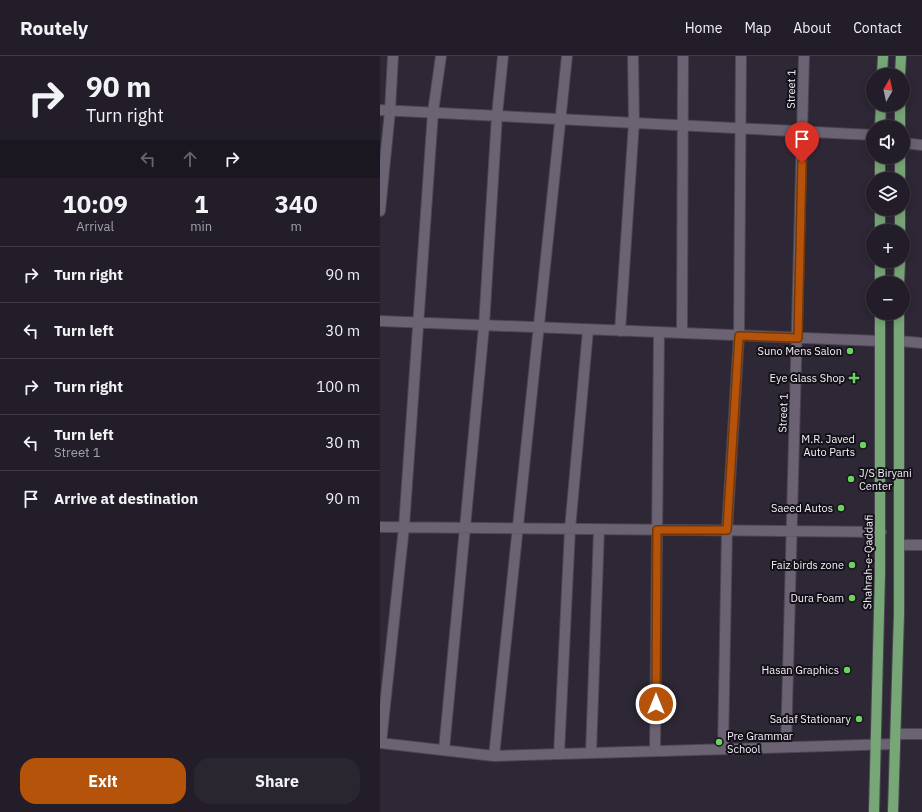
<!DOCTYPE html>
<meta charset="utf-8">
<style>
:root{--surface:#221d28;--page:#2a2630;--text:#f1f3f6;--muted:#a2a2a8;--line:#3f3b45;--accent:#b45309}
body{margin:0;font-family:"IBM Plex Sans",sans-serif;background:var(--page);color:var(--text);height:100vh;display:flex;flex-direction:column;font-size:15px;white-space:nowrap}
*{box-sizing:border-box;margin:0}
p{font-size:13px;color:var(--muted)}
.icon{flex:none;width:22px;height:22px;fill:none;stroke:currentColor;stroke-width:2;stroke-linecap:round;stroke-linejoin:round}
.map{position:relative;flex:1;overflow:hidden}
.sheet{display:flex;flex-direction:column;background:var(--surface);width:380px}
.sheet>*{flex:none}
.top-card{background:#221d28;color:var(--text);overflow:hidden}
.needle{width:26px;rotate:9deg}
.controls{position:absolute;left:486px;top:12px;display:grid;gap:8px}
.controls a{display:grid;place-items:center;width:44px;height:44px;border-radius:50%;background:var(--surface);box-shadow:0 2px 10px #0003,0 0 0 1px var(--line);font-size:20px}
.pin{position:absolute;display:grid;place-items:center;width:34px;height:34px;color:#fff;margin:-41px -17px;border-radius:50% 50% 50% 0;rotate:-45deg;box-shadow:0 0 4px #0007}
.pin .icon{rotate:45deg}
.me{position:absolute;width:44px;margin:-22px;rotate:0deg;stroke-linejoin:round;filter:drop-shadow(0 0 3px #0008)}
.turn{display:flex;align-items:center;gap:14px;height:84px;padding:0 20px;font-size:18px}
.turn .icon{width:52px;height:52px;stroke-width:2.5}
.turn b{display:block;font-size:28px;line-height:34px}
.lanes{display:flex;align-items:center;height:38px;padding:0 20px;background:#0003;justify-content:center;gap:20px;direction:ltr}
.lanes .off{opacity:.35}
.eta{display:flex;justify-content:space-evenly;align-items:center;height:68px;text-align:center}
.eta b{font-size:24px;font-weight:700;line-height:28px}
.action{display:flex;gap:8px;margin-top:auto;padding:8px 20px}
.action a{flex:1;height:46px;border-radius:16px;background:var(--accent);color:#fff;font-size:16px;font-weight:700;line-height:46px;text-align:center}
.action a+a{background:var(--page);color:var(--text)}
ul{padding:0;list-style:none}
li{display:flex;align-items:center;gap:12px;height:56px;padding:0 20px;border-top:1px solid var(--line)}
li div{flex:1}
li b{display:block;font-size:15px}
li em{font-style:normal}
header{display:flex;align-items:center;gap:24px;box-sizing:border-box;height:56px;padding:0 20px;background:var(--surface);border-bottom:1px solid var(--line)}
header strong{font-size:19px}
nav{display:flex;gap:22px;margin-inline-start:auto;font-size:14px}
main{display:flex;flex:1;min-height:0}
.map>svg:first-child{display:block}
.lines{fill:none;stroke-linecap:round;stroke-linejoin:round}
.minor-casing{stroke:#4b4651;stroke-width:12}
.primary-casing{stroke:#4b4651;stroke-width:12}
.minor{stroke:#6b6373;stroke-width:10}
.primary{stroke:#78a777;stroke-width:10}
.route-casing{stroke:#753606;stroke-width:10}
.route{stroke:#b45309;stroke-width:7}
.poi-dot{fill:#6cd362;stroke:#141118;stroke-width:1.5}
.labels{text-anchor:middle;stroke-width:4;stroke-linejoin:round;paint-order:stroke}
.street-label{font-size:11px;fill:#f4f0fa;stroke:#141118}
.poi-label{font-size:11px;fill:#f4f0fa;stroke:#141118;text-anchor:end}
</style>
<header>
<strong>Routely</strong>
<nav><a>Home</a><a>Map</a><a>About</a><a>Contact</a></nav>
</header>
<main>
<section class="sheet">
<div class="top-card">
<div class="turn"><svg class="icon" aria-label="right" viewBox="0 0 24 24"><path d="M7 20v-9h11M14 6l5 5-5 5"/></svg><div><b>90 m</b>Turn right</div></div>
<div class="lanes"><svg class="icon off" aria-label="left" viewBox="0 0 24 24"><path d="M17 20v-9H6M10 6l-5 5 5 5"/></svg><svg class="icon off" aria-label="ahead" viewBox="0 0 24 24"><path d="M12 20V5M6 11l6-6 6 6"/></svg><svg class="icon" aria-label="right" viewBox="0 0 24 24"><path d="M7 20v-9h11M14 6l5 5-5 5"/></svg></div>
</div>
<div class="eta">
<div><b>10:09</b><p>Arrival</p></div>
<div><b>1</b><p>min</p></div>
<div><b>340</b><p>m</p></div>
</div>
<ul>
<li><svg class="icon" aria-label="right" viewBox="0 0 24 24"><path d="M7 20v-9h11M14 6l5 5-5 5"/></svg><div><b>Turn right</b></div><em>90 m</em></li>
<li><svg class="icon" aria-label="left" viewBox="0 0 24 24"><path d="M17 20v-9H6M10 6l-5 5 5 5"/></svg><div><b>Turn left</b></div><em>30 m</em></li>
<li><svg class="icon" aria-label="right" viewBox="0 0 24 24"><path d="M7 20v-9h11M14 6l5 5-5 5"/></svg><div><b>Turn right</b></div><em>100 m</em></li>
<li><svg class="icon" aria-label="left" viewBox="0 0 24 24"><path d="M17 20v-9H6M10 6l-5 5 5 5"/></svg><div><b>Turn left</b><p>Street 1</p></div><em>30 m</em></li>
<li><svg class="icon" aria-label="arrive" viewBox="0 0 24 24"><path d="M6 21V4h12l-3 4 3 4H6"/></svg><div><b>Arrive at destination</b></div><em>90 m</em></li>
</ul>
<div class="action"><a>Exit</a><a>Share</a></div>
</section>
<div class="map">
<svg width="542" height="756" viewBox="0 0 542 756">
<rect width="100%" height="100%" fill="#2e2735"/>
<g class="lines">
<defs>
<path id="minor" d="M0,54L493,79
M523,87L542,89
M0,155L10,55L13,0
M0,265L500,285
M240,275L254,66L253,0
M302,277L303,0
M519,285L542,287
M0,471L501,476
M519,489H542
M516,678H542
M0,687L114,700L515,688
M1,687L24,471L53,56L61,0
M406,691L424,0
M343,693L347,474L359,279L361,0
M64,694L104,270L117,59L123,0
M275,695L279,276
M211,697L219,473
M179,698L190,473L208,274
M114,700L187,0"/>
<path id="primary" d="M502,19L503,0
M520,19L521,0
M500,71L501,49
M520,71V49
M500,101V123
M520,123V101
M500,153V175
M520,175V153
M500,205V227
M519,227L520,205
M494,756L500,517V257
M513,756L519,557V257"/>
</defs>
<!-- minor casing -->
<use href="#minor" class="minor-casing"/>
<!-- primary casing -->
<use href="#primary" class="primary-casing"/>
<!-- minor -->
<use href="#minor" class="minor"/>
<!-- primary -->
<use href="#primary" class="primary"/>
</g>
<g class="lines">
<defs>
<path id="route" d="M276,648L277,474H347L359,280L418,282L422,107"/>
</defs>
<!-- route casing -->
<use href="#route" class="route-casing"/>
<!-- route -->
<use href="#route" class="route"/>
</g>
<!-- markers -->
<g class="poi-dot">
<circle cx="470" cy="295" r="4"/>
<path d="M472 316h4v4h4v4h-4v4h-4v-4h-4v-4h4z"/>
<circle cx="483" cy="389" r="4"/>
<circle cx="471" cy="423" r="4"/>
<circle cx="461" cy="452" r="4"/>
<circle cx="472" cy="509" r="4"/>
<circle cx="472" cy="542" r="4"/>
<circle cx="467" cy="614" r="4"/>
<circle cx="479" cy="663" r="4"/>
<circle cx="339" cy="686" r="4"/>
</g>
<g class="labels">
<!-- street labels -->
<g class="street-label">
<text transform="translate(411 33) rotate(-89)" y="4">Street 1</text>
<text transform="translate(403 357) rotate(-88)" y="4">Street 1</text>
<text transform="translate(488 506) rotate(-89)" y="4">Shahrah-e-Qaddafi</text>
</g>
<!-- poi labels -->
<g class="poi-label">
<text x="462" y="299">Suno Mens Salon</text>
<text x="465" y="326">Eye Glass Shop</text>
<text x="475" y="387">M.R. Javed<tspan x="475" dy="13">Auto Parts</tspan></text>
<text x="479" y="421" text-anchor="start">J/S Biryani<tspan x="479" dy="13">Center</tspan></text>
<text x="453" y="456">Saeed Autos</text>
<text x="464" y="513">Faiz birds zone</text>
<text x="464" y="546">Dura Foam</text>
<text x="459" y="618">Hasan Graphics</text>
<text x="471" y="667">Sadaf Stationary</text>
<text x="347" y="684" text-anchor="start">Pre Grammar<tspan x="347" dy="13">School</tspan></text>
</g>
</g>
</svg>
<div class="controls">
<a><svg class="needle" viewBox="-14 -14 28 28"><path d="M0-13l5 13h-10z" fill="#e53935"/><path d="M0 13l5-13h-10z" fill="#a2a2a8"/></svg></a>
<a><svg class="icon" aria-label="sound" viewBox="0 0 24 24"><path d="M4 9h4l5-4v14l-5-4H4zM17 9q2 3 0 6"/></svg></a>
<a><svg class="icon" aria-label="layers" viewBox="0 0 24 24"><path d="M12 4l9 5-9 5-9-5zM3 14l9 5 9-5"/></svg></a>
<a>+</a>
<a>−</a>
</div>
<div class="pin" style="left:422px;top:107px;background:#d93025"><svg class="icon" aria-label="arrive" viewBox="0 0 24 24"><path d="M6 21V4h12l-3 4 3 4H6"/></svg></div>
<svg class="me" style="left:276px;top:648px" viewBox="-20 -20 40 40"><circle r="17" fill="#b45309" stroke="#fff" stroke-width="3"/><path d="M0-11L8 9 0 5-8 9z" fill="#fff"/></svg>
</div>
</main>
